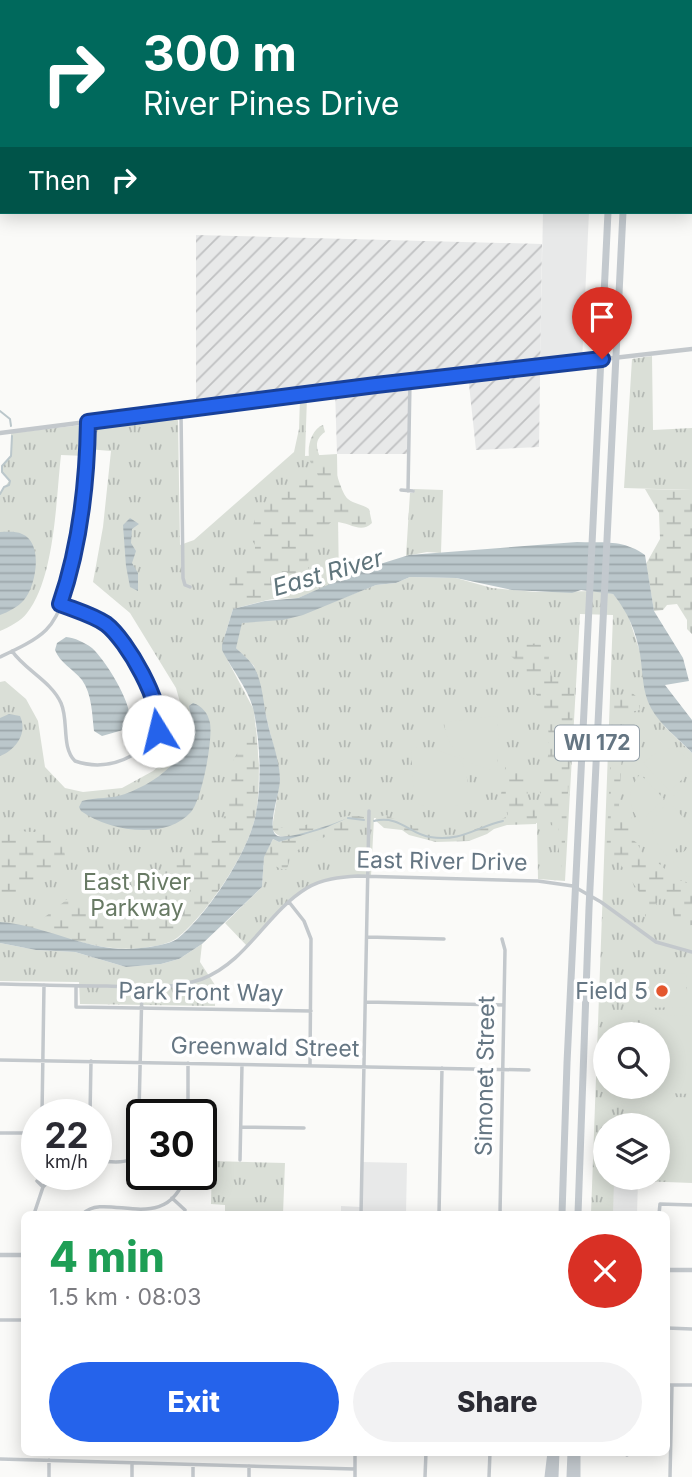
<!DOCTYPE html>
<meta charset="utf-8">
<style>
:root{--surface:#fff;--page:#f2f2f3;--text:#2b2b33;--muted:#7c7c81;--accent:#2563eb}
body{margin:0;font-family:Inter,sans-serif;background:var(--page);color:var(--text);height:100vh;display:flex;flex-direction:column;font-size:26px;white-space:nowrap}
*{box-sizing:border-box;margin:0}
p{font-size:23px;color:var(--muted)}
.icon{flex:none;width:38px;height:38px;fill:none;stroke:currentColor;stroke-width:2;stroke-linecap:round;stroke-linejoin:round}
.map{position:relative;flex:1;overflow:hidden}
.side{position:absolute;left:21px;top:1211px;width:649px;height:245px;display:flex;flex-direction:column;background:var(--surface);border-radius:10px;box-shadow:0 4px 18px #0003}
.side>*{flex:none}
.banner{position:absolute;left:0px;top:0px;width:693px;height:214px;box-shadow:0 4px 18px #0003;background:#00695c;color:#fff;overflow:hidden}
.fabs{position:absolute;left:593px;top:1022px;display:grid;gap:14px}
.fabs a{display:grid;place-items:center;width:77px;height:77px;border-radius:50%;background:var(--surface);box-shadow:0 4px 18px #0003;font-size:35px}
.speed{position:absolute;left:21px;top:1099px;display:flex;gap:14px;font-size:35px;font-weight:700;text-align:center}
.speed>*{display:grid;place-content:center;width:91px;height:91px;border-radius:50%;background:var(--surface);box-shadow:0 4px 18px #0003;line-height:1}
.speed small{font-size:18px;font-weight:400}
.speed .limit{border:4px solid #111;border-radius:10px;background:#fff;color:#111}
.pin{position:absolute;display:grid;place-items:center;width:60px;height:60px;color:#fff;margin:-72px -30px;border-radius:50% 50% 50% 0;rotate:-45deg;box-shadow:0 0 7px #0007}
.pin .icon{rotate:45deg}
.me{position:absolute;width:77px;margin:-38px;rotate:351deg;stroke-linejoin:round;filter:drop-shadow(0 0 5px #0008)}
.turn{display:flex;align-items:center;gap:24px;height:147px;padding:0 28px;font-size:32px}
.turn .icon{width:91px;height:91px;stroke-width:2.5}
.turn b{display:block;font-size:49px;line-height:60px}
.then{display:flex;align-items:center;height:66px;padding:0 28px;background:#0003;gap:14px;font-size:26px}
.round{display:grid;place-items:center;flex:none;width:74px;height:74px;border-radius:37px;background:var(--page)}
.summary{display:flex;align-items:center;justify-content:space-between;height:119px;padding:0 28px}
h1{font-size:42px;font-weight:800;line-height:52px;color:#1e9e55}
.cta{display:flex;gap:14px;margin-top:auto;padding:14px 28px}
.cta a{flex:1;height:80px;border-radius:42px;background:var(--accent);color:#fff;font-size:28px;font-weight:800;line-height:80px;text-align:center}
.cta a+a{background:var(--page);color:var(--text)}
.map>svg:first-child{display:block}
.built{fill:#e8e9e9}
.industrial{fill:url(#industrial-furrows)}
.grass{fill:url(#grass-tufts);fill-rule:evenodd}
.wetland{fill:url(#wetland-marsh)}
.pitch{fill:#dadfd7}
.water{fill:url(#water-rules)}
.lines{fill:none;stroke-linecap:round;stroke-linejoin:round}
.stream{stroke:#bbc7cb;stroke-width:2}
.minor{stroke:#c3c8cc;stroke-width:3.5}
.tertiary{stroke:#c3c8cc;stroke-width:4.5}
.motorway{stroke:#c3c9ce;stroke-width:7}
.route-casing{stroke:#184099;stroke-width:18}
.route{stroke:#2563eb;stroke-width:12}
.poi-dot{fill:#e4572e;stroke:#fff;stroke-width:2.5}
.labels{text-anchor:middle;stroke-width:7;stroke-linejoin:round;paint-order:stroke}
.shield{fill:#fff;stroke:#939fa8;stroke-width:2}
.shield-label{font-size:21px;font-weight:bold;fill:#657683}
.street-label{font-size:23px;fill:#657683;stroke:#fff}
.park-label{font-size:23px;fill:#687a64;stroke:#fff}
.poi-label{font-size:23px;fill:#657683;stroke:#fff;text-anchor:end}
.water-label{font-size:24px;font-style:italic;fill:#60757c;stroke:#fff}
</style>
<div class="map">
<svg width="692" height="1477" viewBox="0 0 692 1477">
<defs>
<pattern id="industrial-furrows" width="10" height="10" patternUnits="userSpaceOnUse" patternTransform="scale(1.75)"><rect width="10" height="10" fill="#e8e9e9"/><path d="M-1 1l2-2M0 10L10 0M9 11l2-2" fill="none" stroke="#c0c1c2"/></pattern>
<pattern id="grass-tufts" width="24" height="20" patternUnits="userSpaceOnUse" patternTransform="scale(1.75)"><rect width="24" height="20" fill="#dadfd7"/><path d="M3 7l-1-3M5 7V3M7 7l1-3M15 17l-1-3M17 17v-4M19 17l1-3" fill="none" stroke="#b4b9b4"/></pattern>
<pattern id="wetland-marsh" width="20" height="14" patternUnits="userSpaceOnUse" patternTransform="scale(1.75)"><rect width="20" height="14" fill="#dadfd7"/><path d="M1 5h8M5 5V1M11 12h8M15 12V8" fill="none" stroke="#b4b9b4"/></pattern>
<pattern id="water-rules" width="6" height="5" patternUnits="userSpaceOnUse" patternTransform="scale(1.75)"><rect width="6" height="5" fill="#bbc7cb"/><path d="M0 2.5h6" fill="none" stroke="#9ca6aa"/></pattern>
</defs>
<rect width="100%" height="100%" fill="#fafaf8"/>
<!-- built -->
<path class="built" d="M543,212H589L582,362L540,366Z
M362,1162L407,1163L406,1214H341V1206L361,1207Z
M613,1180L638,1181L637,1214H613Z"/>
<!-- industrial -->
<path class="industrial" d="M196,235L542,244L539,447L476,450L468,375L410,381L409,454H337L335,390L196,408Z"/>
<!-- grass -->
<path class="grass" d="M652,356L653,430L692,428V490L624,488L632,359Z
M307,397L305,456L337,454L339,581L298,598L252,600L233,609L225,635L242,623L315,609L376,585L396,583L410,577L456,578L492,588L536,592L598,591L613,594L626,609L664,726L692,753V1183L614,1180L613,1214H591L613,615L580,614L565,881L538,879L537,823L503,821L460,837H429L387,818H374L371,876C355,877 338,876 322,882C291,893 270,923 248,947L225,923L262,887L264,856L293,836L272,828L280,779L276,757L254,666L236,648V642L228,661L254,710L259,766L256,815L105,947L0,922V682L5,681L26,699L38,721L45,767L65,788L83,792L122,788L153,771L175,753L185,732L183,713L176,688L130,613L93,582L103,527L111,451L87,449L86,456L61,455C56,499 55,578 27,613C21,621 9,627 0,631V494L9,481L2,472V466L11,456V433L162,416L176,417L178,421L180,545L194,540L294,452L299,429L300,398ZM606,1034H658V1087H606ZM606,1125H658V1178H606Z
M414,489L443,490L441,553L427,552L406,556L410,493H413Z
M0,943L36,950L75,952L126,967L161,964L179,959L202,944L200,962L215,985V1006L80,1004L79,982L0,981Z
M212,1161L285,1163L283,1214H225V1205L211,1204Z"/>
<!-- wetland -->
<path class="wetland" d="M323,425L325,432C314,440 316,448 321,460L332,462C337,472 341,493 348,499C354,504 362,504 369,509L372,523C359,536 346,518 330,523L309,549L308,569L315,575L311,581L310,589L233,609C222,575 236,574 255,550V545L250,537C258,495 281,487 318,476C317,470 312,467 310,461C306,449 311,429 323,425Z
M645,489L692,490V634L687,629V620L677,604L667,605L663,610L654,611L646,564L660,539L659,513Z
M541,643L550,649L548,665L551,676L557,678L569,675L575,678L564,858L560,872L558,828L551,825L539,789L548,756L549,737L546,711L517,662L509,654L515,645Z
M631,692L637,697L640,710L630,712L624,718L619,806L620,810L632,818L628,836L637,843L644,856L661,865L672,877L687,883L692,888V925L682,926L680,931C671,921 677,911 664,897L658,900L650,922H645V901L619,862L614,860L610,862L606,859L613,707L620,695Z
M256,727C258,756 261,785 256,813C250,850 207,915 177,938C170,944 151,947 142,948C105,953 57,935 21,926L41,920L75,893L122,890L135,886L153,877L213,835L223,820L229,802L234,758Z
M516,759H520C526,766 529,792 527,799L538,808L536,824L507,825L494,829L487,834L469,841L436,842L409,835L402,830L384,828L375,820L377,817L386,815C394,820 403,821 411,825C445,841 455,840 488,823C495,820 502,821 508,815L507,810L500,801L506,762Z
M352,815L364,817L363,825L343,836H327L302,847L291,855L287,869L284,870L270,864L263,865L264,856L273,839L279,842L319,828C305,831 279,846 272,828H291Z
M0,826C18,834 37,830 56,835C65,847 69,859 59,872C38,885 26,901 0,893Z"/>
<!-- pitch -->
<path class="pitch" d="M497,716L499,736L497,770C469,768 447,752 444,722Z
M411,747L437,750L459,758L465,768L472,803C456,805 427,812 414,801Z
M671,748L679,751L692,762V770L670,791L643,763L653,755Z
M640,774L664,799L640,822C627,804 627,791 640,774Z
M692,781V815L673,796Z
M669,802L692,827V833L668,857C648,836 647,821 669,802Z
M692,844V877L686,876L673,862Z
M686,973L687,1007L639,1008L638,975Z
M641,1014L691,1016L689,1052L658,1050V1034H640Z
M658,1054L692,1055V1094L639,1092V1087H658Z
M639,1096L692,1098V1137L658,1136V1125H638Z
M658,1139L692,1140V1181L631,1180V1178H658Z"/>
<!-- water -->
<path class="water" d="M130,518L139,524L132,529L131,543L136,551L132,563L138,573V591L130,587L126,566L123,525Z
M0,532C7,532 16,531 22,534C44,543 36,586 24,600C18,607 8,612 0,615Z
M577,542C603,543 623,539 645,555L654,611L683,658L689,681L665,685L692,720V753C679,739 660,725 651,708C642,692 643,672 640,654C636,632 628,612 613,594L581,590L572,593L512,590L456,578L410,577L396,583L376,585L303,615L283,620L242,623L236,648C242,654 250,660 254,667C263,683 263,703 267,720C271,739 279,758 280,778C281,791 266,827 276,835C285,842 335,823 348,818L323,829L279,842L273,839L264,857L262,887L202,944L179,959L161,964L126,967L75,952L36,950L0,943V922C47,925 93,955 141,948C151,947 170,944 177,939C207,916 250,850 256,813C262,782 260,743 254,712C250,691 232,670 222,650V645L233,609L265,601L298,598L364,569L409,555Z
M66,637C75,638 84,642 92,648C106,661 133,704 130,723L123,730L102,736L94,731C92,714 92,694 82,680C73,669 60,663 55,650L57,643Z
M193,703C202,706 208,713 210,723C213,740 202,799 191,812C165,841 109,831 81,811L79,807L82,801C96,797 112,799 125,794C163,780 199,750 189,706Z
M9,714L20,716C28,733 16,750 0,756V718Z"/>
<g class="lines">
<!-- stream -->
<path class="stream" d="M0,411L10,419L11,426
M0,494L4,487L9,485L10,481L2,472V466L11,456L12,436
M348,818L364,820
M374,821C400,815 409,834 430,837C462,842 476,827 503,821"/>
<!-- minor -->
<path class="minor" d="M334,2L338,0
M0,134H2
M181,411L183,578L185,585L190,587
M401,490L413,491
M408,491L410,381
M12,651C25,670 51,681 61,703C69,721 61,747 75,761C95,768 115,765 133,755C143,749 156,740 159,728C164,705 127,643 109,627C96,616 76,611 60,604
M0,657C15,650 35,641 46,630C79,598 87,468 88,422
M289,902L304,921L311,939L310,1066
M367,937L444,939
M0,984C36,985 71,986 107,986C139,987 171,990 202,979C248,961 266,913 307,888C322,879 340,877 358,876L538,881L573,886L601,902L656,942L692,952
M76,986V1007L311,1011
M366,1002L504,1005
M0,1060L529,1070
M42,1115L44,985
M90,1115L91,1061
M188,1115V1063
M241,1127L304,1128
M0,1133H37
M240,1160L242,1065
M96,1161C110,1161 129,1166 138,1153L142,987
M37,1181L43,1187
M172,1198L185,1210
M34,1214L43,1187L56,1174
M83,1214C105,1190 167,1238 186,1174
M361,1214L369,811
M439,1214L442,1068
M500,1214L505,950L502,939
M659,1214L660,1204L692,1205
M0,1320H24
M667,1328L692,1329
M667,1385H692
M623,1452L627,1455L633,1452
M0,1459L355,1469
M49,1477V1460
M132,1477V1463
M193,1477V1465
M249,1477V1466
M355,1477V1452
M425,1477L426,1452
M489,1477L490,1452
M670,1477L672,1385"/>
<!-- tertiary -->
<path class="tertiary" d="M0,433L376,385L692,349
M0,1255H24
M667,1270H692"/>
<!-- motorway -->
<path class="motorway" d="M616,0V2
M634,2V0
M562,1214L567,1063L608,212
M578,1214L589,908L623,212
M577,1452V1477
M548,1477L551,1452
M555,1477L556,1452
M570,1477L571,1452"/>
</g>
<g class="lines">
<defs>
<path id="route" d="M158,731C164,705 127,640 106,624C93,615 75,610 60,604C80,546 87,483 88,422L376,385L602,359"/>
</defs>
<!-- route casing -->
<use href="#route" class="route-casing"/>
<!-- route -->
<use href="#route" class="route"/>
</g>
<!-- markers -->
<circle class="poi-dot" cx="662" cy="991" r="7"/>
<g class="labels">
<!-- shield labels -->
<rect class="shield" x="555" y="725.5" width="84" height="35" rx="5"/>
<g class="shield-label">
<text x="597" y="750">WI 172</text>
</g>
<!-- street labels -->
<g class="street-label">
<text transform="translate(442 861) rotate(1)" y="8">East River Drive</text>
<text transform="translate(201 992) rotate(1)" y="8">Park Front Way</text>
<text transform="translate(265 1047) rotate(1)" y="8">Greenwald Street</text>
<text transform="translate(485 1076) rotate(-89)" y="8">Simonet Street</text>
</g>
<!-- park labels -->
<g class="park-label">
<text x="137" y="890">East River<tspan x="137" dy="26">Parkway</tspan></text>
</g>
<!-- poi labels -->
<g class="poi-label">
<text x="648" y="999">Field 5</text>
</g>
<!-- water labels -->
<g class="water-label">
<text transform="translate(328 573) rotate(-16)" y="8">East River</text>
</g>
</g>
</svg>
<div class="fabs">
<a><svg class="icon" aria-label="search" viewBox="0 0 24 24"><circle cx="10" cy="10" r="6"/><path d="M15 15l6 6"/></svg></a>
<a><svg class="icon" aria-label="layers" viewBox="0 0 24 24"><path d="M12 4l9 5-9 5-9-5zM3 14l9 5 9-5"/></svg></a>
</div>
<div class="speed"><div>22<small>km/h</small></div><div class="limit">30</div></div>
<div class="pin" style="left:602px;top:359px;background:#d93025"><svg class="icon" aria-label="arrive" viewBox="0 0 24 24"><path d="M6 21V4h12l-3 4 3 4H6"/></svg></div>
<svg class="me" style="left:158px;top:731px" viewBox="-20 -20 40 40"><circle r="19" fill="#fff"/><path d="M0-13L10 11 0 6-10 11z" fill="#2563eb"/></svg>
<div class="banner">
<div class="turn"><svg class="icon" aria-label="right" viewBox="0 0 24 24"><path d="M7 20v-9h11M14 6l5 5-5 5"/></svg><div><b>300 m</b>River Pines Drive</div></div>
<div class="then">Then<svg class="icon" aria-label="right" viewBox="0 0 24 24"><path d="M7 20v-9h11M14 6l5 5-5 5"/></svg></div>
</div>
<section class="side">
<div class="summary"><div><h1>4 min</h1><p>1.5 km · 08:03</p></div><a class="round" style="background:#d93025;color:#fff"><svg class="icon" aria-label="close" viewBox="0 0 24 24"><path d="M6 6l12 12M18 6L6 18"/></svg></a></div>
<div class="cta"><a>Exit</a><a>Share</a></div>
</section>
</div>
